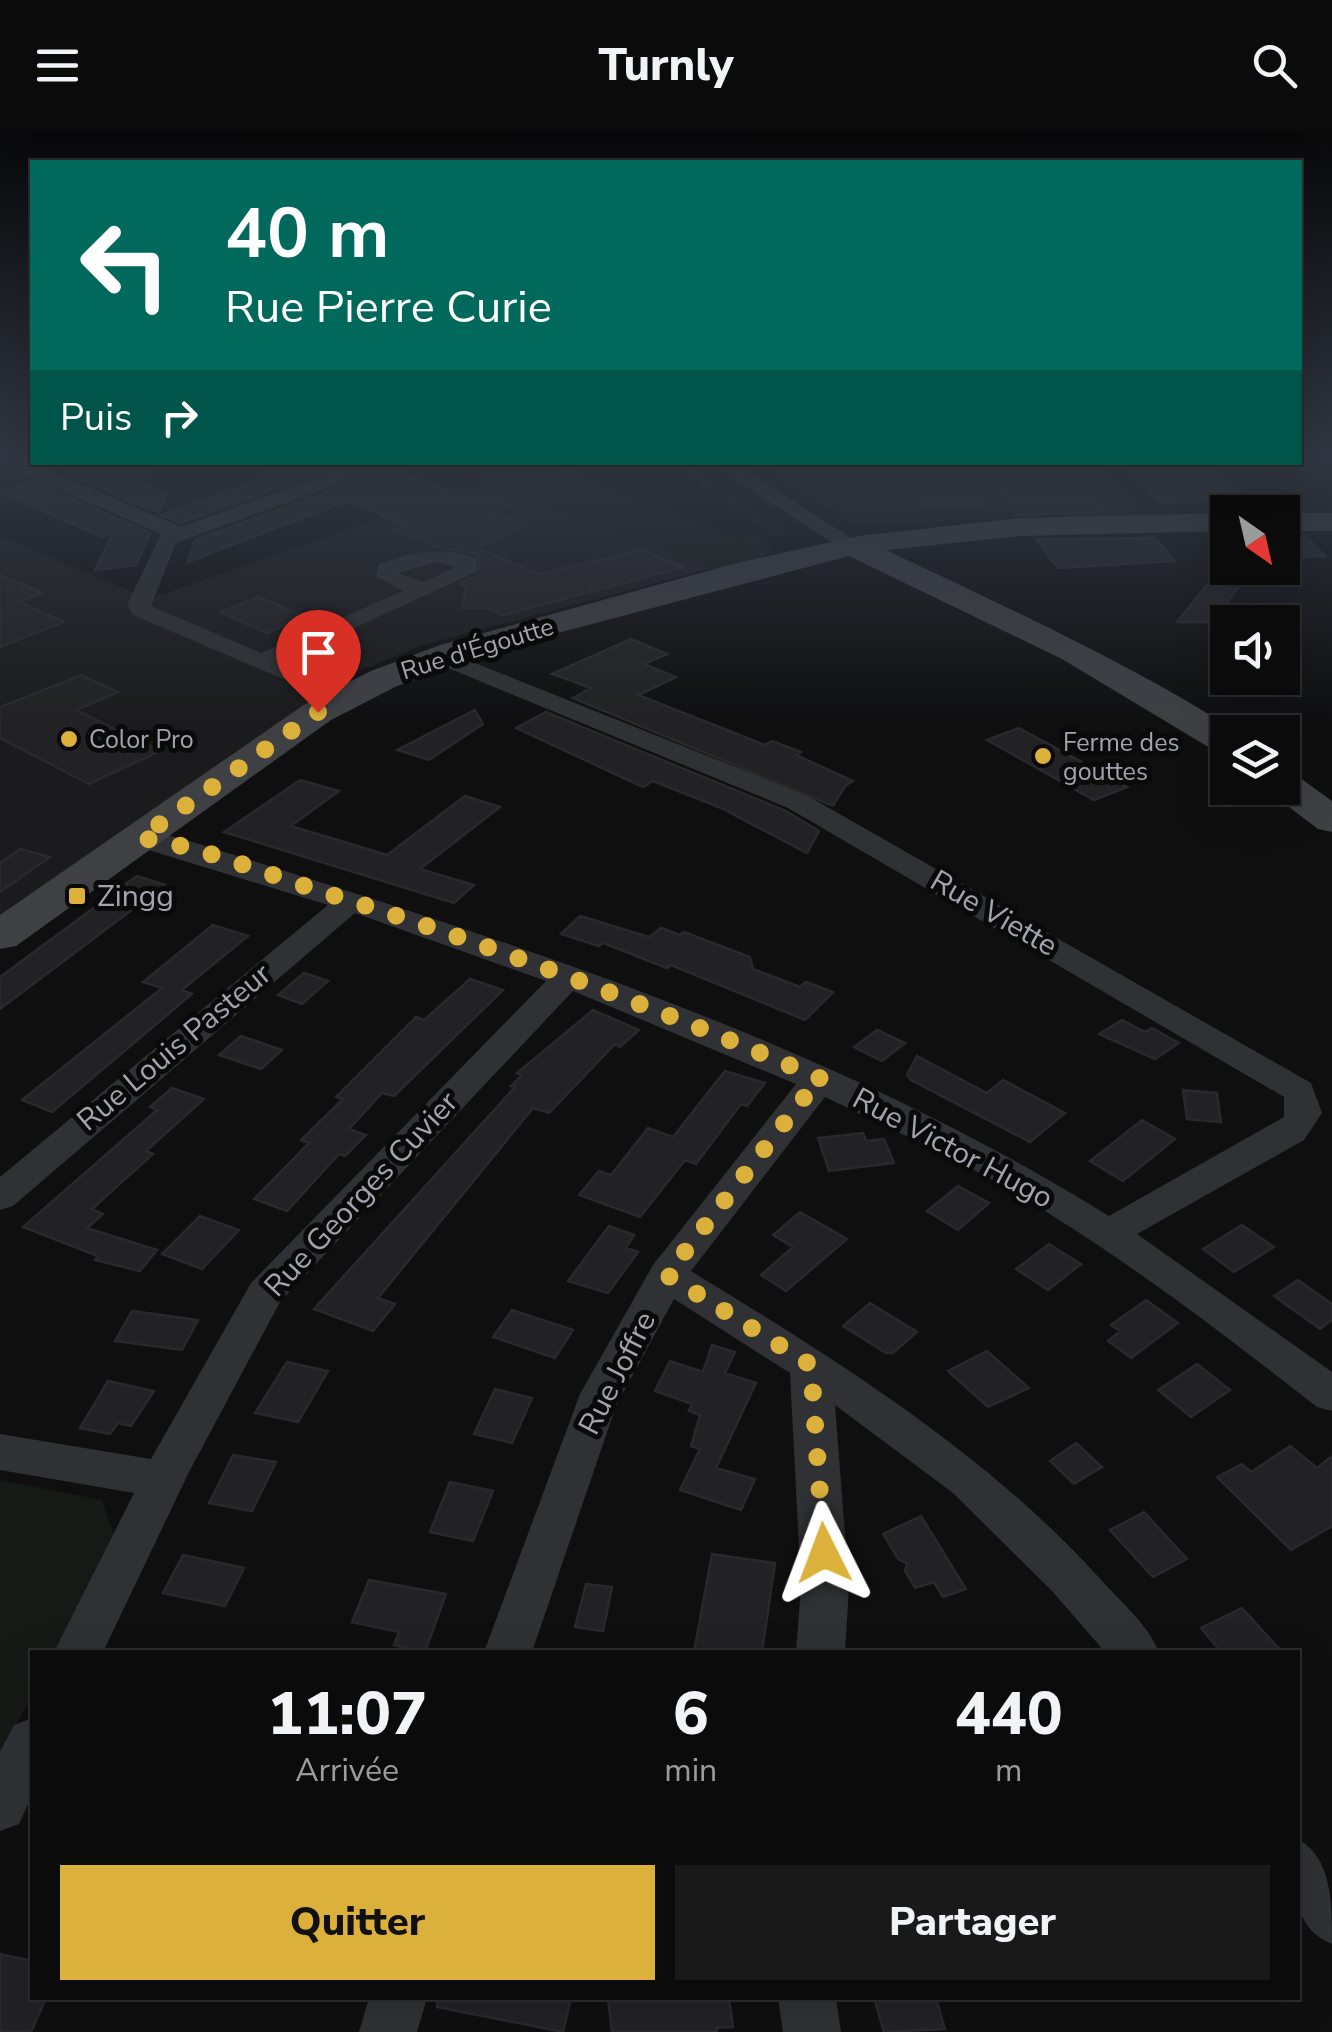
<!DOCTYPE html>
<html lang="fr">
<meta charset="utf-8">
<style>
:root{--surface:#0b0b0c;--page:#19191a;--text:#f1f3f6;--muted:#9a9b9d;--line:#2b2b2d;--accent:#dbb13c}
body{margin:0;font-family:"Nunito Sans",sans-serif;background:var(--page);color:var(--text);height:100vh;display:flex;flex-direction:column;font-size:38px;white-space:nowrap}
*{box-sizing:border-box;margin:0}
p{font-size:32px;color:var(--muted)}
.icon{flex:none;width:55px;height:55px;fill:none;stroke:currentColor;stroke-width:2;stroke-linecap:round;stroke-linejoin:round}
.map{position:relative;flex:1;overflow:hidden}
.details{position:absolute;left:30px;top:1520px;width:1270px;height:350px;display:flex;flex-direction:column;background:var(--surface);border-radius:0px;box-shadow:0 10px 40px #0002,0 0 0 2px var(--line)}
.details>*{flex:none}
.top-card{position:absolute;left:30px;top:30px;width:1272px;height:305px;border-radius:0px;box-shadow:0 10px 40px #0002,0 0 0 2px var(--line);background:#00695c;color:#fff;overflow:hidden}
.needle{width:65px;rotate:146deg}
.tools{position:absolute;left:1210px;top:365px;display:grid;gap:20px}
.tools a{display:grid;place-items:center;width:90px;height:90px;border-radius:0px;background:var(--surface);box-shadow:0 10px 40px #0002,0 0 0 2px var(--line);font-size:50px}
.pin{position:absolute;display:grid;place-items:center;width:85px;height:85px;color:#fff;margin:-102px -42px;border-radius:50% 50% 50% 0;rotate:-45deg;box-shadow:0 0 10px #0007}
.pin .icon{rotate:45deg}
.me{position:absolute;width:110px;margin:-55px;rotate:357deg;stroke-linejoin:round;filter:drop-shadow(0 0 8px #0008)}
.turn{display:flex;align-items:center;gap:35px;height:210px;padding:0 30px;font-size:45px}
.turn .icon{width:130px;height:130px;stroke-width:2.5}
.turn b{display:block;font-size:70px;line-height:85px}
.then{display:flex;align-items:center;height:95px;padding:0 30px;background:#0003;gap:20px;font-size:38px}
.eta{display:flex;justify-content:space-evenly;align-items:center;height:170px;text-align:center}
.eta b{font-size:60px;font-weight:800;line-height:70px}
.button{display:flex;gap:20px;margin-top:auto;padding:20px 30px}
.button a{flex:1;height:115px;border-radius:0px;background:var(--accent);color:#111;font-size:40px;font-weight:800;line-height:115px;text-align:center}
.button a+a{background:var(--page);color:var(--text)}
header{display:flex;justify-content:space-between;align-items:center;height:130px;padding:0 30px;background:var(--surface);font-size:45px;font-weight:800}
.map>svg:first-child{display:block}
.built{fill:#1b1b1d}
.green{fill:#161a17}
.building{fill:#222224;stroke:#29292c;stroke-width:2.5}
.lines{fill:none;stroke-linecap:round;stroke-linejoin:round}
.street{fill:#303134;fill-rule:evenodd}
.secondary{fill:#3f4044;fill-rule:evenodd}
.route{stroke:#dbb13c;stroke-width:18;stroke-dasharray:0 32.4}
.poi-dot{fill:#dbb13c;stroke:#0a0a0b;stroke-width:4}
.labels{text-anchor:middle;stroke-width:10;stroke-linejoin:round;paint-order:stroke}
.far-street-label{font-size:25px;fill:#a2a5af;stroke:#0a0a0b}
.far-poi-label{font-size:25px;fill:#a2a5af;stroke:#0a0a0b;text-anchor:start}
.poi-label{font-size:30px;fill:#a2a5af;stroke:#0a0a0b;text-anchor:start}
.street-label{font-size:30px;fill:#a2a5af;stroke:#0a0a0b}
</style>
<header><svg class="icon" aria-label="menu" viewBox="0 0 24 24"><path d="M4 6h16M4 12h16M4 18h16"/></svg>Turnly<svg class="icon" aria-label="search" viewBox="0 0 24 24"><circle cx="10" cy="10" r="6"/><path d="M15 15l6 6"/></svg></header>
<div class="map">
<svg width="1332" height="1902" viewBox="0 0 1332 1902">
<rect width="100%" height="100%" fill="#0f0f10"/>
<!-- built -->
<path class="built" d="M760,333H1096L1142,381L849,385Z
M490,350L712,438L420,516L342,548L0,786V406L149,469Z"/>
<!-- green -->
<path class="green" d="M1096,332L1146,378L1294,375L1270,351H1256L1266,348L1306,382L1064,387L1054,384L1141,381Z
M443,333H551L736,408L772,403L669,333H681L788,403L758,408L774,417L761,429L715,440Z
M751,333H760L849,385H1048L857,396Z
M0,1350L102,1370L114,1406L54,1522H32V1564L0,1627Z"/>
<!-- building -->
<path class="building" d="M100,332L121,337L165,332L137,352L167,364L159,383L65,343Z
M246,332H296L316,344L181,393L162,385L274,345Z
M338,332H372L445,359L469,364L477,361L513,374L491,383L527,395L477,418L539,444L642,420L684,437L503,485L487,478H462L466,457L459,454L481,443L477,424L438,417L394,400L408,395L346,371L188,432L195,410L344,356L349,346Z
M908,332H966L985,374L924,375Z
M1119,332H1212L1253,371L1158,372Z
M988,346L1023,357L1086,356L1104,382L1017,385Z
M34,352L150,403L136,435L95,440L113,403L102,407L0,362Z
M1304,405L1325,426L1282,428V406Z
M1155,408L1175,431L1058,438L1036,409Z
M0,445L42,463L19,472L64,492L0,517Z
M1212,449L1240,455L1212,492H1177Z
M258,467L280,476L305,487L267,503L220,482Z
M631,509L667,524L644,534L676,547L638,565L765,615L772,611L801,622L796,625L853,651L845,656L833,676L573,568L591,558L552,544Z
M81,545L118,562L76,580L160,621L89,654L0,608V577Z
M475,580L483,594L429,630L397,620Z
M546,582L786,681L819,701L807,723L721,678L653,651L643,657L516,598Z
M1019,598L1100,642L1127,657L1094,670L987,610Z
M300,650L339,661L291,696L387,725L465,666L500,677L420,739L474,755L454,773L224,702Z
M20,719L50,727L0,762V733Z
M137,746L165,755L0,879V847Z
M580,786L649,807L661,798L680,805L684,802L750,827L753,839L800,857L806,852L833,862L805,890L671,835L667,838L603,813L599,816L561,804Z
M213,795L248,806L182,860L192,864L52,982L22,970L162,858L143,852Z
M304,843L328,851L302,874L278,865Z
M470,849L503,860L394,966L382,963L349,999L366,1005L345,1026L339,1024L287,1081L254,1069L309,1013L301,1010L343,969L336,967L416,887L424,890Z
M593,880L639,900L620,917L615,914L549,983L533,978L378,1168L395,1174L373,1201L314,1179L515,957L511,956L522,945L517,943Z
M1122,890L1145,902L1152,898L1179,913L1155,929L1099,904Z
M877,900L905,913L882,931L854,917Z
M241,906L282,920L261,939L219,925Z
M917,926L987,963L1003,950L1065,983L1030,1012L911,950L907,945Z
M725,941L765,953L747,976L741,974L696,1034L685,1030L640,1087L579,1065L599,1041L611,1045L648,998L673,1007Z
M172,958L204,969L146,1021L153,1024L92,1079L103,1084L87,1098L157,1120L140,1141L95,1130L98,1126L23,1097L157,980L150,977Z
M1183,960L1217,963L1221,992L1187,989Z
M1142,990L1175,1009L1123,1051L1090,1031Z
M863,1003L866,1011L884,1009L894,1033L829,1041L818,1008Z
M958,1056L989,1073L958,1100L927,1081Z
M800,1082L847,1109L786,1161L761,1145L793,1117L773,1105Z
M200,1086L239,1100L202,1139L162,1124Z
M1242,1095L1274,1117L1234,1142L1203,1119Z
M609,1096L634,1105L626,1118L638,1122L608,1163L568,1151Z
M1049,1114L1081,1134L1048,1160L1016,1139Z
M1298,1150L1332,1174V1190L1320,1199L1274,1166Z
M1146,1170L1178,1193L1131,1228L1108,1211L1120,1201L1111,1195Z
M870,1173L917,1202L893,1223H886L843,1196Z
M512,1180L573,1200L555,1228L493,1207Z
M132,1181L198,1190L182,1220L115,1211Z
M712,1215L735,1222L725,1243L756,1253L716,1338L755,1349L741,1380L680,1360L700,1319L691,1316L700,1285L689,1281L692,1274L655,1261L670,1231L703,1242Z
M987,1221L1029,1258L988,1277L948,1241Z
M287,1232L328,1241L298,1292L255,1283Z
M1197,1234L1230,1260L1191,1287L1158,1260Z
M108,1251L154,1261L131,1296L118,1293L110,1304L80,1298Z
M495,1259L532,1268L512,1313L474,1304Z
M1076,1313L1102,1337L1074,1354L1050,1331Z
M1290,1316L1317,1338L1332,1326V1396L1291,1420L1217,1347L1242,1334L1251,1342Z
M233,1325L276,1332L252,1381L209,1373Z
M450,1352L493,1361L473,1411L430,1402Z
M1144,1382L1187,1429L1153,1447L1110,1400Z
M921,1386L966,1459L943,1467L934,1452L915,1458L905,1441L907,1433L899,1430L883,1404Z
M712,1424L775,1433L762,1522H694Z
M183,1425L244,1438L225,1476L163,1463Z
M369,1450L446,1464L425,1522L394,1515L399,1502L352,1492Z
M586,1454L612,1457L603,1501L575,1497Z
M1242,1478L1282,1522H1221L1201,1498Z
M0,1824L32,1831V1868H46L31,1902H0Z
M438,1868H571L563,1902L437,1877Z
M608,1868H729L733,1897L716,1898L717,1902H612Z
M874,1868H936L945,1899L884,1902Z"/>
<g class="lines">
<!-- street -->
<path class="street" d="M17,327H32L34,334L181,397L325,345L300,332H328L341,338L346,348L343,352L176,413L151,476L261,523L403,461L376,446L379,434C414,421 440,416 476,428L478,441L282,531L353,562L357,567L353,572L344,575L133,485L127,475L161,404L20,342L12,334ZM436,432L456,437L423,452L398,443Z
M708,332H732L864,416L861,421H845Z
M440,519L808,666L1311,953L1322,983L1304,1010L1137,1104L1332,1242V1281L1317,1277C1216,1198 1114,1120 1003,1056C946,1023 884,996 825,967L691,1141C838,1231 987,1323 1103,1452C1123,1474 1148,1495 1159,1522H1105L1052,1461L953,1363L835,1275L849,1457L845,1522H796L801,1457L790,1243L674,1169L616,1276L532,1522H484L580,1264L653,1135L796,954L573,861L280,1172L189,1342L103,1522H54L134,1363L0,1340V1304L151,1329L251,1153L546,851L355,783L13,1076L0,1080V1047L328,775L129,714L125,708L129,702L139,699L183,709C500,808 825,909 1109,1086L1284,987V967L788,678L431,531L428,526L431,521Z
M32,1588V1665L19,1694L0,1701V1622L14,1595Z
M1298,1709C1332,1728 1332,1772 1332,1814C1288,1796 1295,1750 1298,1709Z
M369,1868H427L417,1902H359Z
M778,1868H836L841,1902H783Z"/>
<!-- secondary -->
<path class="secondary" d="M1228,383V401L1020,406L886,420C1006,477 1126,531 1238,602H1228V624L1215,621L1062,529L849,426L535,509L397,556L331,590L16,816L0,819V785L305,574L371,541L440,515L733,434L858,406L1020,388Z
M1282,383H1332V401H1282Z
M1282,641L1296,645L1332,671V702L1318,699L1268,661L1265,658H1282Z"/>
</g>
<!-- sky -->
<linearGradient id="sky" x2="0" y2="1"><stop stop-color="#080809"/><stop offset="0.55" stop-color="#313742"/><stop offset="1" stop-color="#313742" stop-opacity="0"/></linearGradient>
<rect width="1332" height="593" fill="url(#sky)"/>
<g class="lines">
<!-- route -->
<path class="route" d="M318,582L140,708C201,716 264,743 323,762C494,816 660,879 824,950L813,956L667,1145L811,1235L824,1423"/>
</g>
<!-- markers -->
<g class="poi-dot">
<circle cx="69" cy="609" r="10"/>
<circle cx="1043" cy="626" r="10"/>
<rect x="67" y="756" width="20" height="20" rx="5"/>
</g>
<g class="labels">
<!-- far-street labels -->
<g class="far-street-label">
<text transform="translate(477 518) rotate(-17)" y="9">Rue d'Égoutte</text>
</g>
<!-- far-poi labels -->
<g class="far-poi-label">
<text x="89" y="618">Color Pro</text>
<text x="1063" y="621">Ferme des<tspan x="1063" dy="29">gouttes</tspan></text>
</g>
<!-- poi labels -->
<g class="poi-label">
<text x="97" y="776">Zingg</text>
</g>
<!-- street labels -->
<g class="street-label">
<text transform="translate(994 783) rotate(30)" y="10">Rue Viette</text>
<text transform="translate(174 917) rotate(-40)" y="10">Rue Louis Pasteur</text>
<text transform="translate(953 1018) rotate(28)" y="10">Rue Victor Hugo</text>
<text transform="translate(361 1064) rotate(-47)" y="10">Rue Georges Cuvier</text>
<text transform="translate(617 1243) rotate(-63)" y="10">Rue Joffre</text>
</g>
</g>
</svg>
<div class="tools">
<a><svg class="needle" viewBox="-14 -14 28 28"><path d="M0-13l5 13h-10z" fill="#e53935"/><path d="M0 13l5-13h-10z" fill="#9a9b9d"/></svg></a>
<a><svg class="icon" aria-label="sound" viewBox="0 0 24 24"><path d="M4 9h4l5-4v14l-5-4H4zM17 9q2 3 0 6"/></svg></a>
<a><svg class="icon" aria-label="layers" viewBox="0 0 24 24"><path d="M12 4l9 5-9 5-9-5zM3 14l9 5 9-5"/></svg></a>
</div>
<div class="pin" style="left:318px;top:582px;background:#d93025"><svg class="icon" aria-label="arrive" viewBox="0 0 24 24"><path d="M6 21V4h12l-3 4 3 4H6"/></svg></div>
<svg class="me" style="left:824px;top:1423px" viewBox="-20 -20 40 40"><path d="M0-17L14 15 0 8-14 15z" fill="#dbb13c" stroke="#fff" stroke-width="4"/></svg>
<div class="top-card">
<div class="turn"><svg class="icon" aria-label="left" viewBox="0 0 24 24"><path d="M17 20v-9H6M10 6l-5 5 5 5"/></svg><div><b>40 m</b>Rue Pierre Curie</div></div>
<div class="then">Puis<svg class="icon" aria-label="right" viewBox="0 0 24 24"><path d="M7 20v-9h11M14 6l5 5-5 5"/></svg></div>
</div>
<section class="details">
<div class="eta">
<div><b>11:07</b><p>Arrivée</p></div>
<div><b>6</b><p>min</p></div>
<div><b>440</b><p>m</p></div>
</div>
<div class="button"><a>Quitter</a><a>Partager</a></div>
</section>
</div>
